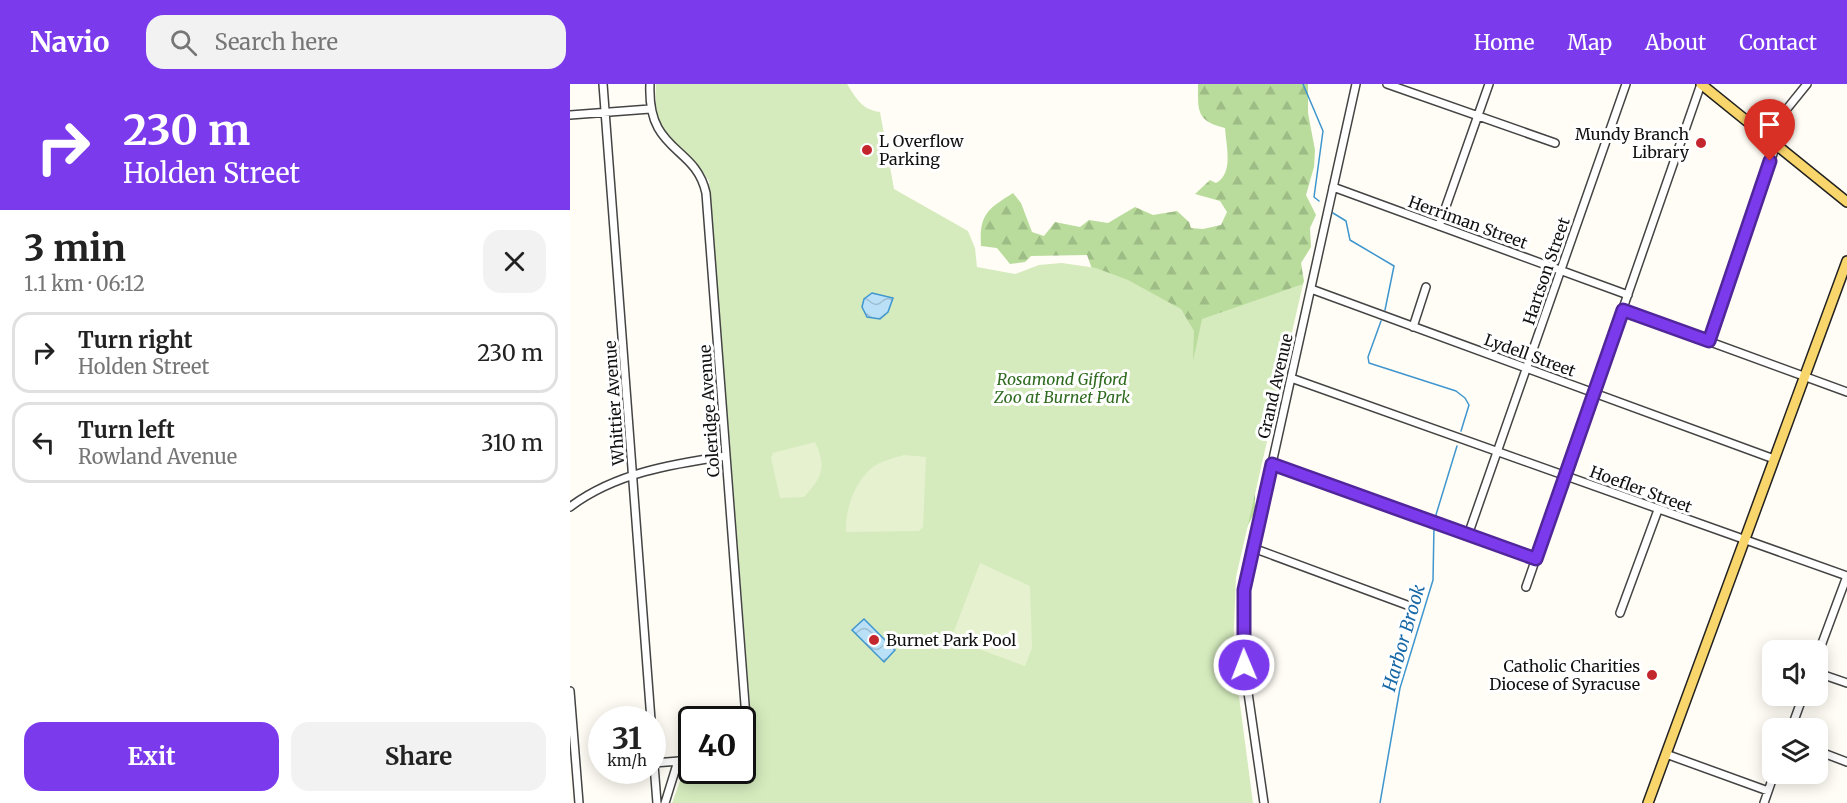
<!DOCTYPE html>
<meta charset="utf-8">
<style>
:root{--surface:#fff;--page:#f2f2f2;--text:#222;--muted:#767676;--line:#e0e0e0;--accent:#7c3aed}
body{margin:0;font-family:Merriweather,serif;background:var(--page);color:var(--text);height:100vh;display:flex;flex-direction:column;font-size:22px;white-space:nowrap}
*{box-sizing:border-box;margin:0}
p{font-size:20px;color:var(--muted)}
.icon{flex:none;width:33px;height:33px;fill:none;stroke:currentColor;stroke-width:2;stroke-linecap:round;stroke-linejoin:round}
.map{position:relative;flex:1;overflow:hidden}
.side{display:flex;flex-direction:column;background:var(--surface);width:570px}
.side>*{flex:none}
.guide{background:#7c3aed;color:#fff;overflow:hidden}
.fabs{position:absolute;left:1192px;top:556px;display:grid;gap:12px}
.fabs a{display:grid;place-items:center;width:66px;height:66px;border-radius:12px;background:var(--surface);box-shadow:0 3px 15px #0003;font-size:30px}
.speed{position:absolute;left:18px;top:622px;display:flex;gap:12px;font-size:30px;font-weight:700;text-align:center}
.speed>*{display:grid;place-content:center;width:78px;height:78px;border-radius:50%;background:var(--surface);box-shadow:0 3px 15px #0003;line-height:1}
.speed small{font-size:15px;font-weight:400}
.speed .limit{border:3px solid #111;border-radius:9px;background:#fff;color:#111}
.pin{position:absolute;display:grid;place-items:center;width:51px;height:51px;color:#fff;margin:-62px -26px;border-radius:50% 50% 50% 0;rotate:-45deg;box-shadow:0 0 6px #0007}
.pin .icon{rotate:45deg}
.me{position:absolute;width:66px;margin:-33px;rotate:359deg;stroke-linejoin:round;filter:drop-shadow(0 0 4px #0008)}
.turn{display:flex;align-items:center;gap:21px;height:126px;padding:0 24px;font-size:27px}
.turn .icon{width:78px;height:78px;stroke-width:2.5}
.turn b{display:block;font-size:42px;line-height:51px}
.round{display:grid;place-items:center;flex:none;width:63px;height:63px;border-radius:18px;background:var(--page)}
.head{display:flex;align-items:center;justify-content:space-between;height:102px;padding:0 24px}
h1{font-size:36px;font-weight:700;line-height:45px}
.cta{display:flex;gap:12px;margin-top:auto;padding:12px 24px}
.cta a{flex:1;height:69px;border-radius:18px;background:var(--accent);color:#fff;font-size:24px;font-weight:700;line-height:69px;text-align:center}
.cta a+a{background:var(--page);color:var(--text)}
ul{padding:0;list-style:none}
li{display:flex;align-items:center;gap:18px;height:81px;margin:0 12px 9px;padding:0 12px;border:3px solid var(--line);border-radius:18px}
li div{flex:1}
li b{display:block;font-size:22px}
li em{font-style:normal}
header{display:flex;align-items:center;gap:36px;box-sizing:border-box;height:84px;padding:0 30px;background:var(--accent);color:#fff}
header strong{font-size:28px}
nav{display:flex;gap:33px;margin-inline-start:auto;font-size:21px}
.search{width:420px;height:54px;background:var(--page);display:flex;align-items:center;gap:15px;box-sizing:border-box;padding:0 21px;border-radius:18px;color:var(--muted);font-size:22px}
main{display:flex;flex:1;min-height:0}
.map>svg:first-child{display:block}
.forest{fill:url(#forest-firs)}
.park{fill:#d5ebbd}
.pitch{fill:#e6f2cf}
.water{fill:url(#water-waves);stroke:#3f96cf;stroke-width:1.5}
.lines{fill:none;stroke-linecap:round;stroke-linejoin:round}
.stream{stroke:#3f96cf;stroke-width:1.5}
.minor-casing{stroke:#444;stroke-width:10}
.major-casing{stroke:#222;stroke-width:12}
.minor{stroke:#fff;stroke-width:7}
.major{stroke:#f9d66b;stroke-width:9}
.route-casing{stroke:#51269a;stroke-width:15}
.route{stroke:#7c3aed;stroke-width:10}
.poi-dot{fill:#c4262e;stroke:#fff;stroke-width:2}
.labels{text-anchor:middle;stroke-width:6;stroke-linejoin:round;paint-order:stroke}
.poi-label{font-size:16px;fill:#111;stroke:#fff;text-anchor:end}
.street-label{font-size:16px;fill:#111;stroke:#fff}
.park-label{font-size:16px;font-style:italic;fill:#2f6b1f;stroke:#fff}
.water-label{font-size:18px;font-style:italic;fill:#1768a6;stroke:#fff}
</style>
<header>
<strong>Navio</strong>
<div class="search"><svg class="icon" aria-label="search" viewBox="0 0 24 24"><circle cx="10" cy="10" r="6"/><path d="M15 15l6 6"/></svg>Search here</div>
<nav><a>Home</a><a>Map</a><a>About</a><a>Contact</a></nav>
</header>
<main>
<section class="side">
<div class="guide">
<div class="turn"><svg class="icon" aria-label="right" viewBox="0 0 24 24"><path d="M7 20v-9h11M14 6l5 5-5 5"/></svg><div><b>230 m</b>Holden Street</div></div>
</div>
<div class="head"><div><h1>3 min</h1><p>1.1 km · 06:12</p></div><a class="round"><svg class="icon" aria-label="close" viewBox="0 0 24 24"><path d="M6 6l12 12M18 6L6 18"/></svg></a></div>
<ul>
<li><svg class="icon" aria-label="right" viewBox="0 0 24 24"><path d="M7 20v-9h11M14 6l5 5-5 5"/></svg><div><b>Turn right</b><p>Holden Street</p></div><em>230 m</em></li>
<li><svg class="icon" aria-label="left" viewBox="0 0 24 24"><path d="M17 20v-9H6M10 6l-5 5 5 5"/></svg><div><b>Turn left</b><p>Rowland Avenue</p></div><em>310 m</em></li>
</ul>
<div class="cta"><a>Exit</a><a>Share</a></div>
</section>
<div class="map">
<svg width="1277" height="719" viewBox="0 0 1277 719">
<defs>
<pattern id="forest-firs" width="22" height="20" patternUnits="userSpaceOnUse" patternTransform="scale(1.5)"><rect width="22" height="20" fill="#b9dc9c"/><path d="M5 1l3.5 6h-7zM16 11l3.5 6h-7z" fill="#9ebc85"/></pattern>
<pattern id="water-waves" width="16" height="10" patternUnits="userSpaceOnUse" patternTransform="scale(1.5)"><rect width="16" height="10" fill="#b9e0f7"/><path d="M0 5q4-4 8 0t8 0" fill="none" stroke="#9ebfd3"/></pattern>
</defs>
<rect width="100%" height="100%" fill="#fffdf5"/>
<!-- forest -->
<path class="forest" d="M628,0H738V29L745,66L744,83L736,111L746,131L740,144L741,163L731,179L734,197L724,225L685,408V428L669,458L530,207L517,171L461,172L455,178L440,180L427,164L411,162C409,130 418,125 443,109L451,119L462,148L474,152L485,138L510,143L519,136L538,139L565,123L583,131L607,127L619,138L621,144L633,145L651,141L657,128L650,117L625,110L640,96L646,99C664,89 656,62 655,44C626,37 628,27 628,0Z"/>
<!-- park -->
<path class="park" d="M86,0H277C286,14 292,26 310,28L324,105L398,147L405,164L407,183L445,190L469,181L492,179L526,184L558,196L611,225L624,247L623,277L632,235L733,200L666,493L663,567L683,719H102L114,686L172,687L173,680L177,679L183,660L139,97C112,52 82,66 86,0Z"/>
<!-- pitch -->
<path class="pitch" d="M245,358C257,384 252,393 234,413L210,414L201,374L203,369Z
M334,371L356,373L353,443L349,447L276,448C275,426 284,398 303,383C311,377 324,374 334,371Z
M410,479L460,502L462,564L455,582L387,557L383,550Z"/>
<!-- water -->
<path class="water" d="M302,209L323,214L318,228L310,235L297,233L292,223L294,215Z
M294,535L325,566L314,578L282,546Z"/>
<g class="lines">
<!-- stream -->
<path class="stream" d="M733,0L753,47L744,113L749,117
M763,129L776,137L780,156L824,182L815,226
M811,237L798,273L799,279L886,307L895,314L899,321L891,347
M865,434L887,362
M810,719L830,604L863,496L864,442"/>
<defs>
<path id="minor" d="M33,0L81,636
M80,0C77,70 125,60 136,109L178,660L172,671
M817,0L985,59
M0,31L80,25
M1195,52L1237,0
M763,103L1058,211
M869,142L919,0
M741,205L1204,375
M1053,226L1277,308
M843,243L856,203
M1139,257L1206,61
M721,294L1277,492
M702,380L966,475
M0,423C45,389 102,380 156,372
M898,451L1056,0
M683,464L845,524
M956,503L1131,0
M1050,529L1088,426
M1248,570L1277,492
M1248,589L1277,599
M0,607L9,719
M1221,645L1233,612
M82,655L87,719
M1248,667L1277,678
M1096,670L1198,707
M84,679L122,676
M95,719L108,677
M694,719L674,581V506L786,0
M1194,719L1204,690"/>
<path id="major" d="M1131,0L1277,118
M1078,719L1277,177"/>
</defs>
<!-- minor casing -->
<use href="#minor" class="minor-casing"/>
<!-- major casing -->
<use href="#major" class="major-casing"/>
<!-- minor -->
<use href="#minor" class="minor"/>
<!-- major -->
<use href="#major" class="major"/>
</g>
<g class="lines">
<defs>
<path id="route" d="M674,581V506L702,380L966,475L1053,226L1139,257L1200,77"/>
</defs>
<!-- route casing -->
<use href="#route" class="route-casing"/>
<!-- route -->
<use href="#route" class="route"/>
</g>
<!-- markers -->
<g class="poi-dot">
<circle cx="1131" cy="59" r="6"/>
<circle cx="297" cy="66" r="6"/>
<circle cx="304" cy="556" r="6"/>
<circle cx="1082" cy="591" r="6"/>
</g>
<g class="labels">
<!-- poi labels -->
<g class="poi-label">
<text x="1119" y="56">Mundy Branch<tspan x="1119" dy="18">Library</tspan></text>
<text x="309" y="63" text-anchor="start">L Overflow<tspan x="309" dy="18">Parking</tspan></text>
<text x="316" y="562" text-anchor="start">Burnet Park Pool</text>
<text x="1070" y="588">Catholic Charities<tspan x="1070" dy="18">Diocese of Syracuse</tspan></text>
</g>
<!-- street labels -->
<g class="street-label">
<text transform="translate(898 138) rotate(20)" y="6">Herriman Street</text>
<text transform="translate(976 187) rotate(-71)" y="6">Hartson Street</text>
<text transform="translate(960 271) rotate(20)" y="6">Lydell Street</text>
<text transform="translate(705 302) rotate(-77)" y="6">Grand Avenue</text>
<text transform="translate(44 319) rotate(-94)" y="6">Whittier Avenue</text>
<text transform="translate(139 327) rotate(-94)" y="6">Coleridge Avenue</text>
<text transform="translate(1071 405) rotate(20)" y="6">Hoefler Street</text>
</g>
<!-- park labels -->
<g class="park-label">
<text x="492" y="301">Rosamond Gifford<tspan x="492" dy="18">Zoo at Burnet Park</tspan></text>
</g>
<!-- water labels -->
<g class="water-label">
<text transform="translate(834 554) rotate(-74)" y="6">Harbor Brook</text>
</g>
</g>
</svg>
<div class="fabs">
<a><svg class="icon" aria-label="sound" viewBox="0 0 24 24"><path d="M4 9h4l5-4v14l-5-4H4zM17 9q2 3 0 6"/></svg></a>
<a><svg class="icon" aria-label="layers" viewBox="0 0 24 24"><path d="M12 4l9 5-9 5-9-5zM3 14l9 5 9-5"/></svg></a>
</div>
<div class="speed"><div>31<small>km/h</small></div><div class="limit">40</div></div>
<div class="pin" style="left:1200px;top:77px;background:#d93025"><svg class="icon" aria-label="arrive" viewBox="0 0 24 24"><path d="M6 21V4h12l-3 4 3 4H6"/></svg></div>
<svg class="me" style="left:674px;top:581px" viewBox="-20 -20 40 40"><circle r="17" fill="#7c3aed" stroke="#fff" stroke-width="3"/><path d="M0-11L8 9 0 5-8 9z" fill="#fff"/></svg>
</div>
</main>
